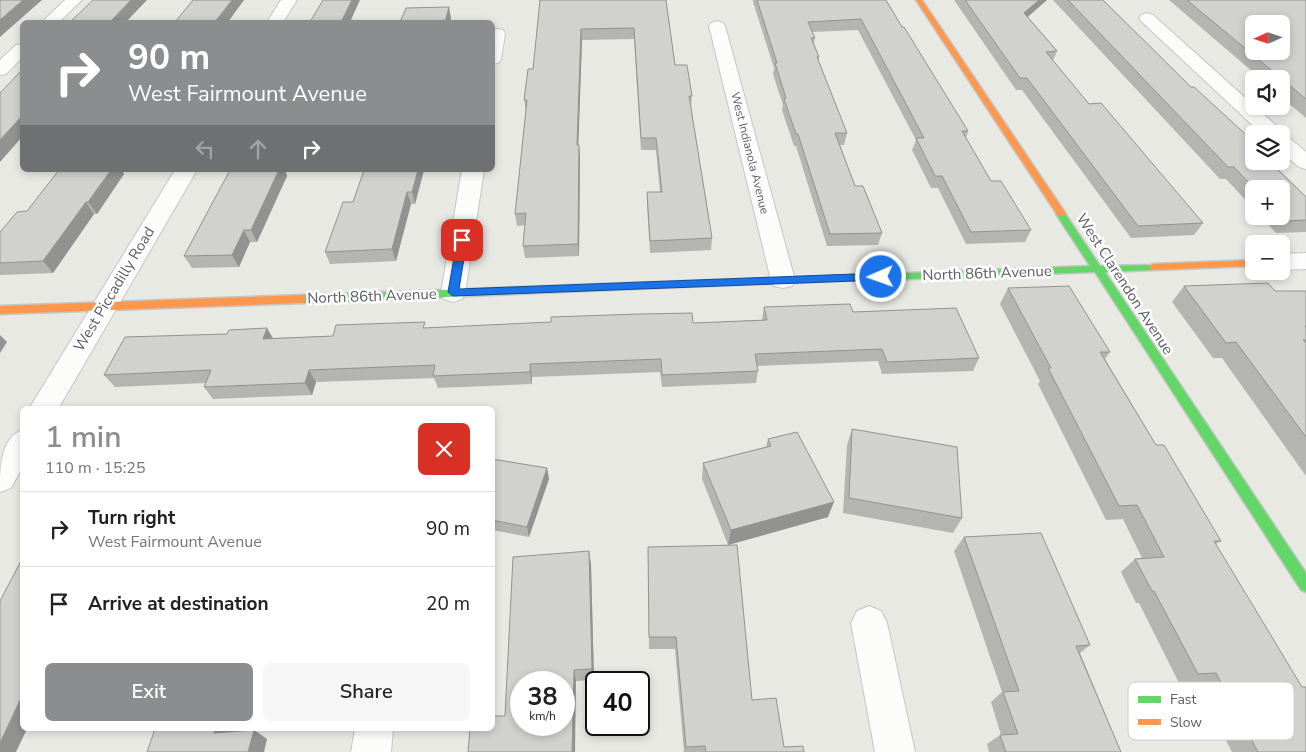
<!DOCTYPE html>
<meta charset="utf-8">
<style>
:root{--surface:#fff;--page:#f6f6f6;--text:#202124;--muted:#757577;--line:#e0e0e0;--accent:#8b8d8f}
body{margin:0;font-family:"Nunito Sans",sans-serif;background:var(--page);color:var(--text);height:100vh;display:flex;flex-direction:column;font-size:19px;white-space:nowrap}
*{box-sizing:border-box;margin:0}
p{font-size:16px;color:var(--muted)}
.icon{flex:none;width:28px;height:28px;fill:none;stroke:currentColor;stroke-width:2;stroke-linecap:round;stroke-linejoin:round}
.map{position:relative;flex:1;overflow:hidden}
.details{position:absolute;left:20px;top:406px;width:475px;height:325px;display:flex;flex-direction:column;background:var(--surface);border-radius:8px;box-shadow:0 2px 8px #0003}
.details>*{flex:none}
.hud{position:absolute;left:20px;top:20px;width:475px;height:152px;border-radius:8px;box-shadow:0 2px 8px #0003;background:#8b8d8f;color:#fff;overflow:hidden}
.needle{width:32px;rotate:267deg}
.buttons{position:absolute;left:1245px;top:15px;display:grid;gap:10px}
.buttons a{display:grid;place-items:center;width:45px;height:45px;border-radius:8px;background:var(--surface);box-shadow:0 2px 8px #0003;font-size:25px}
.speed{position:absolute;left:510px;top:671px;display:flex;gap:10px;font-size:25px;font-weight:700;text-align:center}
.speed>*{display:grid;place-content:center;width:65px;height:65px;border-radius:50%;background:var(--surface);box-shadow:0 2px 8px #0003;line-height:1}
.speed small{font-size:12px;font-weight:400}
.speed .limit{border:2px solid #111;border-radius:8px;background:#fff;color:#111}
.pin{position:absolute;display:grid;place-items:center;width:42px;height:42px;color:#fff;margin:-21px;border-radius:10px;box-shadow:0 2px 8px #0006}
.me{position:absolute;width:55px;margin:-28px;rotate:268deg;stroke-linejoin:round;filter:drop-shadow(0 0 4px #0008)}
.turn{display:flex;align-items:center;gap:18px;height:105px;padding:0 25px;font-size:22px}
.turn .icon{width:65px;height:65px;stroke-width:2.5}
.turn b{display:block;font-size:35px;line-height:42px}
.lanes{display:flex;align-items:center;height:48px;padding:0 25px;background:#0003;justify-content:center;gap:25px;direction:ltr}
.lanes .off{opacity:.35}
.round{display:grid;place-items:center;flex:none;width:52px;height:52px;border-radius:8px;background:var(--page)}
.overview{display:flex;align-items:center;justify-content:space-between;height:85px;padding:0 25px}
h1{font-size:30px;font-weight:600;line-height:38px;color:var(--accent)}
.button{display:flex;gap:10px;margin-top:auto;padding:10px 25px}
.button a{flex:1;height:58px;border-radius:8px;background:var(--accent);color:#fff;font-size:20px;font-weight:600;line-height:58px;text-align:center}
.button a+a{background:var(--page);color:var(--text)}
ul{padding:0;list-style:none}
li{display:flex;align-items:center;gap:15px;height:75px;padding:0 25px;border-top:1px solid var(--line)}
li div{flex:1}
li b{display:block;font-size:19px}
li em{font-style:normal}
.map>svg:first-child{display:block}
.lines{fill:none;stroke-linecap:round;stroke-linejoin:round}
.street-casing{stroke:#c5c6c4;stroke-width:2}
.fast-casing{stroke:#c6c6c5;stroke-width:3}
.slow-casing{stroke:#c6c6c5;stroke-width:3}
.street{fill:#fcfcfb;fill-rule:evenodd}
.fast{fill:#63d668;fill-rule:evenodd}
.slow{fill:#ff974d;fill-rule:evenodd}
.wall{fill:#b4b4b0}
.shaded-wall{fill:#929290}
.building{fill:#d1d1cd;stroke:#929290;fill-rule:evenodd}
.route{fill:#1a73e8;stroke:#114b97}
.labels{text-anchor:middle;stroke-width:5;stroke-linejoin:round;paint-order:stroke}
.far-street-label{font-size:12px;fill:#595c61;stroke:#fff}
.street-label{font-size:15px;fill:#595c61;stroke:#fff}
.key{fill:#fff;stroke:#cdced0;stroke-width:1}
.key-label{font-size:14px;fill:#595c61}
</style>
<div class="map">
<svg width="1306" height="752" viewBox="0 0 1306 752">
<rect width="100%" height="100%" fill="#e9e9e4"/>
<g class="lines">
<defs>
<path id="street" d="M65,0H82L59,22H42Z
M281,0H297L283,22H267Z
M1147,13L1153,15L1281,130L1283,135L1288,137L1306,152V169L1299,167L1281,152V134H1262L1141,21L1139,18L1141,15Z
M717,21L723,23L725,26L795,280L792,286L783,288L774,286L771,280L709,26L711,23Z
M497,29L503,30L505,34L501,59L498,63L492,64V30Z
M22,44V58L6,74L0,75V60L16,45Z
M175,170H197L58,409H29Z
M462,170H484L465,293L462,299L453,302L444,299L441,293Z
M1306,253V269L1281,270V254Z
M22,430V468L11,488L0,492C0,468 0,439 22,430Z
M869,606L881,611L887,623L915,752H875L851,623L857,611Z
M355,729H393L391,752H351Z"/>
<path id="fast" d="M1061,211L1064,212L1100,266L1156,265L1158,267L1153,270L1105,272L1306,573V592L1301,590L1095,272L857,281L852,278L857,275L1090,266L1056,214Z
M631,283L636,286L631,289L303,303L298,299L303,295Z"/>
<path id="slow" d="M916,0H922L1066,214L1064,216H1058Z
M1254,260V266L1153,270L1148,267L1153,264Z
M857,275L862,278L861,280L631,289L626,286L631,283Z
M303,295L308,299L303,303L0,314V306Z"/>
</defs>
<!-- street casing -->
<use href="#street" class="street-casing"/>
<!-- fast casing -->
<use href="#fast" class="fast-casing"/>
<!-- slow casing -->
<use href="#slow" class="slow-casing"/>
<!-- street -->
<use href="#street" class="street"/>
<!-- fast -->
<use href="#fast" class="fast"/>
<!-- slow -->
<use href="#slow" class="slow"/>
</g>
<!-- wall -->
<path class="wall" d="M540,0H666L675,65L692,96L691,107L712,238L711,250L650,253L647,204V192H660L656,150H641L634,39L582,40L578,145H579L580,157L579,256L525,258L523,246L525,225L517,226L515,214L526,111L524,100L533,69Z
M753,0H886L902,27L968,131L966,138L991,181L1031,230L1025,242L966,244L938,188H931L912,150L916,140L858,30L812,32L815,38L814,43L819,57L818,61L847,133L844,145H840L855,186L882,233L878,245L827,246L796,146H794L782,110L783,105L773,74L774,68L753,2Z
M954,0H1047L1028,17L1057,51L1053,61L1089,104L1203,223L1194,235L1131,238L1022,90H1016Z
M1053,0H1103L1191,87L1279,166L1277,168L1306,197V232L1276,233L1260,216H1281V189H1254V209L1226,179H1220Z
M1169,0H1306V118L1281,97V79H1261Z
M230,170H285L287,176L257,242H250L239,267L192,268L184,256Z
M424,170L415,204H411L396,261L330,264L325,252L353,202Z
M123,172L124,174L97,214H94L53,273L0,275V232L27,211Z
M1184,286L1275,291H1306V476L1222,358H1213L1172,302Z
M1008,288L1110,352L1105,359L1156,445L1221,541L1216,544L1306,752H1232L1197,684L1180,685L1139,603H1136L1121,572L1135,559L1142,558L1123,519L1106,520L1038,384L1040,381L1000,304Z
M764,307L853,312L979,358L973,371L882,374L878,361L757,366L758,371L756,383L662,387L660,372L532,377V384L438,388L434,378L316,382L312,395L213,399L204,387L205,383L115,387L104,375L227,334L267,328L273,338L333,336L427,328L693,323L762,320Z
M852,429L962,518L953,533L843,513L847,445Z
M768,439L828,517L728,545L702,479L703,463L766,447Z
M492,459L547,468L549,479L529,537L492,530Z
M964,537L1090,645L1080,653L1121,752H989L987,744L1000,735H1001L991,702L1002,692L954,551Z
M648,547L784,747L804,752H684L675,649H649Z
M589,551L591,565L594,680L576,681L505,716Z"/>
<!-- shaded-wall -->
<path class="shaded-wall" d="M23,0H42L0,37V20Z
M131,0H147L126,22H110Z
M232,0H244L228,22H215Z
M352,0H360L350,22H341Z
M1039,0H1047L1020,23L1024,13Z
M449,7L451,18L450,22H445Z
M581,29L582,40L578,157L577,145Z
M22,116V137L0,162V140Z
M579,145L580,157L579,256L578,244Z
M111,170H124L123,172L124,174L97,214L88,202Z
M277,170H285L287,176L257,242L251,230Z
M418,170H424L415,204L412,192Z
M407,192L411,204L396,261L392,249Z
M86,202L94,214L53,273L43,261Z
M244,230L250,242L239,267L232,255Z
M267,328L274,341L263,339Z
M0,335L7,342L0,353Z
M530,364L532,377V384L530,372Z
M309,370L316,382L312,395L305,383Z
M547,468L549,479L529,537L527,527Z
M834,502L828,517L728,545L731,530Z
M589,551L591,565L594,680L592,669Z
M574,670L576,681L575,752H572Z
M22,696V729H27L16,752H0V743Z
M215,729H233L229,741L214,733Z
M254,730L267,739L264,752H248Z"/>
<!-- building -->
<path class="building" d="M0,0H23L0,20Z
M93,0H131L110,22H70Z
M193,0H232L215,22H175Z
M323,0H352L341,22H310Z
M540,0H666L675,65H687L692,96H689L712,238L650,241L647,192H662L656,138H641L634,28L581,29L577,145H579L578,244L523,246L526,213L515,214L527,100H524L528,69H533Z
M757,0H886L902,27H904L968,131H962L991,181H1001L1031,230L971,232L942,176H935L916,138H924L861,19L808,22L815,38H811L819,57H817L847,133H835L855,186H863L882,233L830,234L798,134H796L784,99L786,98L775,63H777Z
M965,0H1039L1024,13L1057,51L1046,52L1089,104L1101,103L1203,223L1138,226L1027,78H1020Z
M1068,0H1103L1191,87H1194L1254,142V161H1274L1279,166H1274L1306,197V220L1285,221L1281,216V189H1255L1234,167H1228Z
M1187,0H1306V99ZM1254,24H1281V51H1254Z
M449,7L445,22H400L406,8Z
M22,70V116L0,140V93Z
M59,170H111L88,202H86L43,261L0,263V232L17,212L27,211Z
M230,170H279L251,230H244L232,255L184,256Z
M364,170H418L412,192H407L392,249L325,252L343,202H353Z
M1268,283L1275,291H1306V326H1305L1306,328V340H1303L1306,343V437L1236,342L1226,343L1184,286Z
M1069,286L1110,352H1100L1156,445H1164L1221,541H1214L1302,687H1306V752H1258L1216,673L1198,674L1154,591H1152L1135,559L1164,557L1137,505L1119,506L1048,368H1051L1008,288Z
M850,304L853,312L956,308L979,358L887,362L882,349L755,354L758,371L662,375L661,359L530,364V372L433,376L435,365L309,370L305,383L204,387L211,370L104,375L125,337L227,334L229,330L267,328L263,339L333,336L336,325L425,322L423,328L551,322V317L640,314L692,313L693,323L767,320L764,307Z
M852,429L957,447L962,518L849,498Z
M797,432L834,502L731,530L703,463L771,446L768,439Z
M492,459L547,468L527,527L492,520Z
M1041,533L1090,645L1076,646L1121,752H1006L1000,735L1018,734L1003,692L1019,691L964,537Z
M737,545L752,700L776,698L784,747L803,746L804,752H706L705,746L686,747L676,637H649L648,547Z
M589,551L592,669L574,670L572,752H468L470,729H492V716H505L513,557ZM521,682H564V725H521Z
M22,559V696L0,743V601Z
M155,729H215L214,733L254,730L248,752H147Z"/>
<!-- route -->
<path class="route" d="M462,237L467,240L459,289L881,273L886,277L881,280L453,296L448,292L457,240Z"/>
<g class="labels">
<!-- far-street labels -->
<g class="far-street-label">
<text transform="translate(750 153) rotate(76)" y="4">West Indianola Avenue</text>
</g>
<!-- street labels -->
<g class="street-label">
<text transform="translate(987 273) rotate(-2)" y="5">North 86th Avenue</text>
<text transform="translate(1125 284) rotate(57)" y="5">West Clarendon Avenue</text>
<text transform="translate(114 289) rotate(-59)" y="5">West Piccadilly Road</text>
<text transform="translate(372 296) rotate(-2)" y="5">North 86th Avenue</text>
</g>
</g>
<!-- legend -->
<rect x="1128" y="682" width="166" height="58" rx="8" class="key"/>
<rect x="1138" y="696" width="23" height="7" fill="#63d668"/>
<rect x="1138" y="719" width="23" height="6" fill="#ff974d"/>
<g class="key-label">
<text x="1170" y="704">Fast</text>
<text x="1170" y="727">Slow</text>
</g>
</svg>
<div class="buttons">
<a><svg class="needle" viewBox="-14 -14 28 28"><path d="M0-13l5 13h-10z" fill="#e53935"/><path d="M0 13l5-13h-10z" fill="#757577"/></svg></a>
<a><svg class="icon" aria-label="sound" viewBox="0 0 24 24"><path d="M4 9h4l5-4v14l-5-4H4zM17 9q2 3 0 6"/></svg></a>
<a><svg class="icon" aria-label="layers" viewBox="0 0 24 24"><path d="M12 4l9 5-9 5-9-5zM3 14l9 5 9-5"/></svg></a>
<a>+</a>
<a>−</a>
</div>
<div class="speed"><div>38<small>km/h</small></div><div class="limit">40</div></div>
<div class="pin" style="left:462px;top:240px;background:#d93025"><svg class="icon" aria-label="arrive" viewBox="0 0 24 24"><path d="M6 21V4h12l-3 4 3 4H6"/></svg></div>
<svg class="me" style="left:881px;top:277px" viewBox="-20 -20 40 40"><circle r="17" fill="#1a73e8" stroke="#fff" stroke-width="3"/><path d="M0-11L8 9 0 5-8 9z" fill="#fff"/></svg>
<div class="hud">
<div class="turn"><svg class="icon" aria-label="right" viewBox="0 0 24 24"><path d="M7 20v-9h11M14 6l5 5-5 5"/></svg><div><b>90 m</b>West Fairmount Avenue</div></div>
<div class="lanes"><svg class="icon off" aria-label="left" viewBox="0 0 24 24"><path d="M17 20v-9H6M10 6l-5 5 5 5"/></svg><svg class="icon off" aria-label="ahead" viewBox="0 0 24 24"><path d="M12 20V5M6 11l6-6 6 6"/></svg><svg class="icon" aria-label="right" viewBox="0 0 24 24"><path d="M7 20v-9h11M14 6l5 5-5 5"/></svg></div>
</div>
<section class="details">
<div class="overview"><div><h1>1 min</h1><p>110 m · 15:25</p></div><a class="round" style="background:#d93025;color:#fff"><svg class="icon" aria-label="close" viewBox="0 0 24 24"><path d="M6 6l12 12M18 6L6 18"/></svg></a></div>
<ul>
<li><svg class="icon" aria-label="right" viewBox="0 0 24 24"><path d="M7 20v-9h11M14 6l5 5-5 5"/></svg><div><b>Turn right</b><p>West Fairmount Avenue</p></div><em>90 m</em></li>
<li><svg class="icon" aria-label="arrive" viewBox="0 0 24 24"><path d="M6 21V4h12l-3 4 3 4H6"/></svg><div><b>Arrive at destination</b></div><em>20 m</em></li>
</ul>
<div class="button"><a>Exit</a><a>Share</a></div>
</section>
</div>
